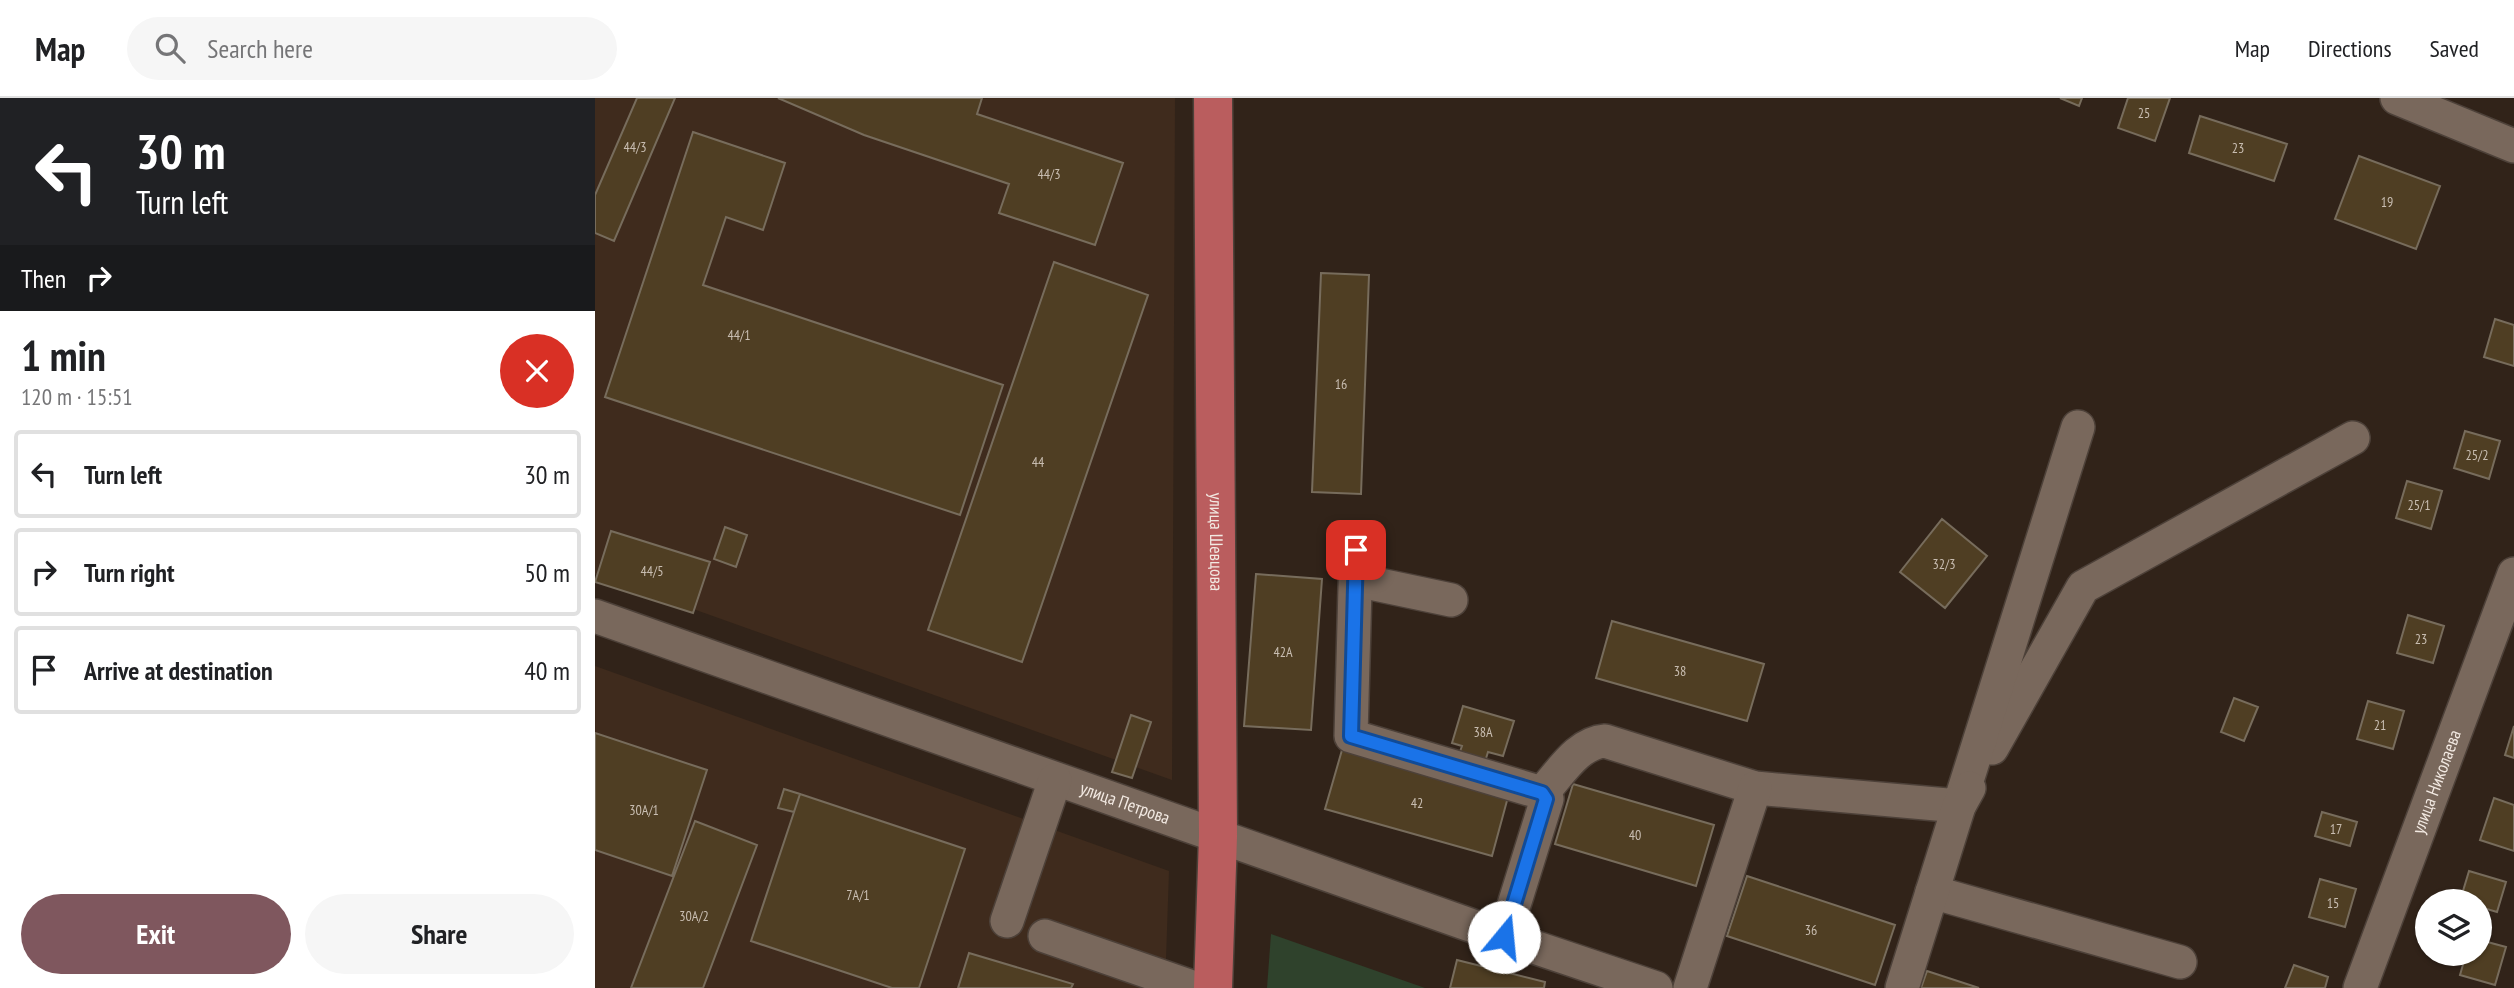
<!DOCTYPE html>
<meta charset="utf-8">
<style>
:root{--surface:#fff;--page:#f6f6f6;--text:#202124;--muted:#757577;--line:#e0e0e0;--accent:#7f575e}
body{margin:0;font-family:"PT Sans Narrow",sans-serif;background:var(--page);color:var(--text);height:100vh;display:flex;flex-direction:column;font-size:26px;white-space:nowrap}
*{box-sizing:border-box;margin:0}
p{font-size:23px;color:var(--muted)}
.icon{flex:none;width:38px;height:38px;fill:none;stroke:currentColor;stroke-width:2;stroke-linecap:round;stroke-linejoin:round}
.map{position:relative;flex:1;overflow:hidden}
.sheet{display:flex;flex-direction:column;background:var(--surface);width:595px}
.sheet>*{flex:none}
.banner{background:#202124;color:#fff;overflow:hidden}
.fabs{position:absolute;left:1820px;top:791px;display:grid;gap:14px}
.fabs a{display:grid;place-items:center;width:77px;height:77px;border-radius:50%;background:var(--surface);box-shadow:0 2px 5px #0004;font-size:35px}
.pin{position:absolute;display:grid;place-items:center;width:60px;height:60px;color:#fff;margin:-30px;border-radius:14px;box-shadow:0 4px 10px #0006}
.me{position:absolute;width:77px;margin:-38px;rotate:17deg;stroke-linejoin:round;filter:drop-shadow(0 0 5px #0008)}
.turn{display:flex;align-items:center;gap:24px;height:147px;padding:0 21px;font-size:32px}
.turn .icon{width:91px;height:91px;stroke-width:2.5}
.turn b{display:block;font-size:49px;line-height:60px}
.then{display:flex;align-items:center;height:66px;padding:0 21px;background:#0003;gap:14px;font-size:26px}
.round{display:grid;place-items:center;flex:none;width:74px;height:74px;border-radius:37px;background:var(--page)}
.overview{display:flex;align-items:center;justify-content:space-between;height:119px;padding:0 21px}
h1{font-size:42px;font-weight:800;line-height:52px}
.primary-button{display:flex;gap:14px;margin-top:auto;padding:14px 21px}
.primary-button a{flex:1;height:80px;border-radius:42px;background:var(--accent);color:#fff;font-size:28px;font-weight:800;line-height:80px;text-align:center}
.primary-button a+a{background:var(--page);color:var(--text)}
ul{padding:0;list-style:none}
li{display:flex;align-items:center;gap:21px;height:88px;margin:0 14px 10px;padding:0 7px;border:4px solid var(--line);border-radius:7px}
li div{flex:1}
li b{display:block;font-size:26px}
li em{font-style:normal}
header{display:flex;align-items:center;gap:42px;box-sizing:border-box;height:98px;padding:0 35px;background:var(--surface);border-bottom:2px solid var(--line)}
header strong{font-size:33px}
nav{display:flex;gap:38px;margin-inline-start:auto;font-size:24px}
.search{width:490px;height:63px;background:var(--page);display:flex;align-items:center;gap:18px;box-sizing:border-box;padding:0 24px;border-radius:38px;color:var(--muted);font-size:26px}
main{display:flex;flex:1;min-height:0}
.map>svg:first-child{display:block}
.built{fill:#3f2b1d}
.green{fill:#2f422c}
.building{fill:#4f3e23;stroke:#776c5c;stroke-width:2}
.lines{fill:none;stroke-linecap:round;stroke-linejoin:round}
.minor-casing{stroke:#4d4139;stroke-width:36}
.major-casing{stroke:#4d4139;stroke-width:41}
.minor{stroke:#79685c;stroke-width:33}
.major{stroke:#ba5d5e;stroke-width:38}
.route-casing{stroke:#114b97;stroke-width:18}
.route{stroke:#1a73e8;stroke-width:12}
.labels{text-anchor:middle;stroke-width:5;stroke-linejoin:round;paint-order:stroke}
.number-label{font-size:14px;fill:#c9beb2}
.street-label{font-size:18px;fill:#f2e9e2;stroke:#271a10}
</style>
<header>
<strong>Map</strong>
<div class="search"><svg class="icon" aria-label="search" viewBox="0 0 24 24"><circle cx="10" cy="10" r="6"/><path d="M15 15l6 6"/></svg>Search here</div>
<nav><a>Map</a><a>Directions</a><a>Saved</a></nav>
</header>
<main>
<section class="sheet">
<div class="banner">
<div class="turn"><svg class="icon" aria-label="left" viewBox="0 0 24 24"><path d="M17 20v-9H6M10 6l-5 5 5 5"/></svg><div><b>30 m</b>Turn left</div></div>
<div class="then">Then<svg class="icon" aria-label="right" viewBox="0 0 24 24"><path d="M7 20v-9h11M14 6l5 5-5 5"/></svg></div>
</div>
<div class="overview"><div><h1>1 min</h1><p>120 m · 15:51</p></div><a class="round" style="background:#d93025;color:#fff"><svg class="icon" aria-label="close" viewBox="0 0 24 24"><path d="M6 6l12 12M18 6L6 18"/></svg></a></div>
<ul>
<li><svg class="icon" aria-label="left" viewBox="0 0 24 24"><path d="M17 20v-9H6M10 6l-5 5 5 5"/></svg><div><b>Turn left</b></div><em>30 m</em></li>
<li><svg class="icon" aria-label="right" viewBox="0 0 24 24"><path d="M7 20v-9h11M14 6l5 5-5 5"/></svg><div><b>Turn right</b></div><em>50 m</em></li>
<li><svg class="icon" aria-label="arrive" viewBox="0 0 24 24"><path d="M6 21V4h12l-3 4 3 4H6"/></svg><div><b>Arrive at destination</b></div><em>40 m</em></li>
</ul>
<div class="primary-button"><a>Exit</a><a>Share</a></div>
</section>
<div class="map">
<svg width="1919" height="890" viewBox="0 0 1919 890">
<rect width="100%" height="100%" fill="#312319"/>
<!-- built -->
<path class="built" d="M0,0H580L577,682L0,476Z
M0,568L574,773L570,890H0Z"/>
<!-- green -->
<path class="green" d="M676,836L830,890H672Z"/>
<!-- building -->
<path class="building" d="M42,0H80L19,143L0,135V97Z
M183,0H387L382,16L528,65L500,147L404,115L414,86L269,37Z
M1465,0H1487L1484,8Z
M1533,0H1575L1560,43L1523,30Z
M1605,18L1692,46L1679,83L1594,55Z
M98,34L190,65L168,132L131,119L108,187L408,287L365,417L10,299Z
M1764,58L1845,88L1821,151L1740,121Z
M459,164L553,197L427,564L333,532Z
M726,175L774,177L766,396L717,394Z
M1900,221L1919,227V268L1889,259Z
M1870,333L1905,343L1894,381L1859,370Z
M1812,383L1847,393L1836,431L1801,420Z
M1347,421L1392,458L1350,510L1305,474Z
M130,429L152,437L141,469L119,461Z
M16,433L115,464L98,515L0,484Z
M661,476L727,481L716,632L649,628Z
M1813,517L1849,528L1838,565L1802,555Z
M1017,523L1169,566L1152,623L1001,580Z
M1639,600L1663,609L1649,643L1626,634Z
M1773,603L1809,613L1798,651L1762,641Z
M868,608L919,623L908,658L893,654L889,667L863,659L867,648L857,645Z
M536,617L556,624L537,680L517,674Z
M1919,628V660L1910,657Z
M0,635L112,672L77,778L0,752Z
M747,652L913,699L897,758L730,711Z
M978,686L1119,727L1101,788L960,746Z
M189,691L205,696L199,714L183,710Z
M205,696L370,751L324,890H297L156,843Z
M1899,700L1919,707V753L1885,742Z
M1727,714L1762,724L1755,748L1720,738Z
M100,723L162,747L108,890H36Z
M1874,773L1911,784L1902,814L1885,809V803H1865Z
M1152,778L1300,827L1280,887L1132,838Z
M1725,781L1761,791L1750,829L1714,819Z
M1885,842L1911,849L1900,887L1865,877L1871,856H1885Z
M374,855L478,886L476,890H363Z
M862,862L950,884L949,890H855Z
M1699,867L1733,879L1730,890H1690Z
M1332,873L1384,890H1326Z"/>
<g class="lines">
<defs>
<g id="minor">
<path d="M1802,0L1919,48"/>
<path d="M761,452L756,638L947,695L952,701L909,839"/>
<path d="M761,482L856,502"/>
<path id="s1" d="M0,518L909,839L1061,890"/>
<path d="M1397,650L1488,489L1758,340"/>
<path d="M947,695C965,676 982,645 1010,643L1160,690L1364,708L1483,329"/>
<path d="M1337,794L1585,864"/>
<path d="M412,823L460,682"/>
<path d="M450,838L600,890"/>
<path d="M1095,890L1160,690"/>
<path d="M1307,890L1364,708L1374,690"/>
<path id="s2" d="M1765,890L1919,476"/>
</g>
<g id="major">
<path id="s3" d="M618,0L623,738L618,890"/>
</g>
</defs>
<!-- minor casing -->
<use href="#minor" class="minor-casing"/>
<!-- major casing -->
<use href="#major" class="major-casing"/>
<!-- minor -->
<use href="#minor" class="minor"/>
<!-- major -->
<use href="#major" class="major"/>
</g>
<g class="lines">
<defs>
<path id="route" d="M761,452L756,638L947,695L951,701L909,839"/>
</defs>
<!-- route casing -->
<use href="#route" class="route-casing"/>
<!-- route -->
<use href="#route" class="route"/>
</g>
<g class="labels">
<!-- number labels -->
<g class="number-label">
<text x="1549" y="20">25</text>
<text x="40" y="54">44/3</text>
<text x="1643" y="55">23</text>
<text x="454" y="81">44/3</text>
<text x="1792" y="109">19</text>
<text x="144" y="242">44/1</text>
<text x="746" y="291">16</text>
<text x="1882" y="362">25/2</text>
<text x="443" y="369">44</text>
<text x="1824" y="412">25/1</text>
<text x="1349" y="471">32/3</text>
<text x="57" y="478">44/5</text>
<text x="1826" y="546">23</text>
<text x="688" y="559">42А</text>
<text x="1085" y="578">38</text>
<text x="1785" y="632">21</text>
<text x="888" y="639">38А</text>
<text x="822" y="710">42</text>
<text x="49" y="717">30А/1</text>
<text x="1741" y="736">17</text>
<text x="1040" y="742">40</text>
<text x="263" y="802">7А/1</text>
<text x="1738" y="810">15</text>
<text x="99" y="823">30А/2</text>
<text x="1216" y="837">36</text>
</g>
<!-- street labels -->
<g class="street-label">
<text dy="6" stroke="none"><textPath href="#s3" startOffset="444">улица Шевцова</textPath></text>
<text dy="6" stroke="none"><textPath href="#s2" startOffset="220">улица Николаева</textPath></text>
<text dy="6" stroke="none"><textPath href="#s1" startOffset="562">улица Петрова</textPath></text>
</g>
</g>
</svg>
<div class="fabs">
<a><svg class="icon" aria-label="layers" viewBox="0 0 24 24"><path d="M12 4l9 5-9 5-9-5zM3 14l9 5 9-5"/></svg></a>
</div>
<div class="pin" style="left:761px;top:452px;background:#d93025"><svg class="icon" aria-label="arrive" viewBox="0 0 24 24"><path d="M6 21V4h12l-3 4 3 4H6"/></svg></div>
<svg class="me" style="left:909px;top:839px" viewBox="-20 -20 40 40"><circle r="19" fill="#fff"/><path d="M0-13L10 11 0 6-10 11z" fill="#1a73e8"/></svg>
</div>
</main>
